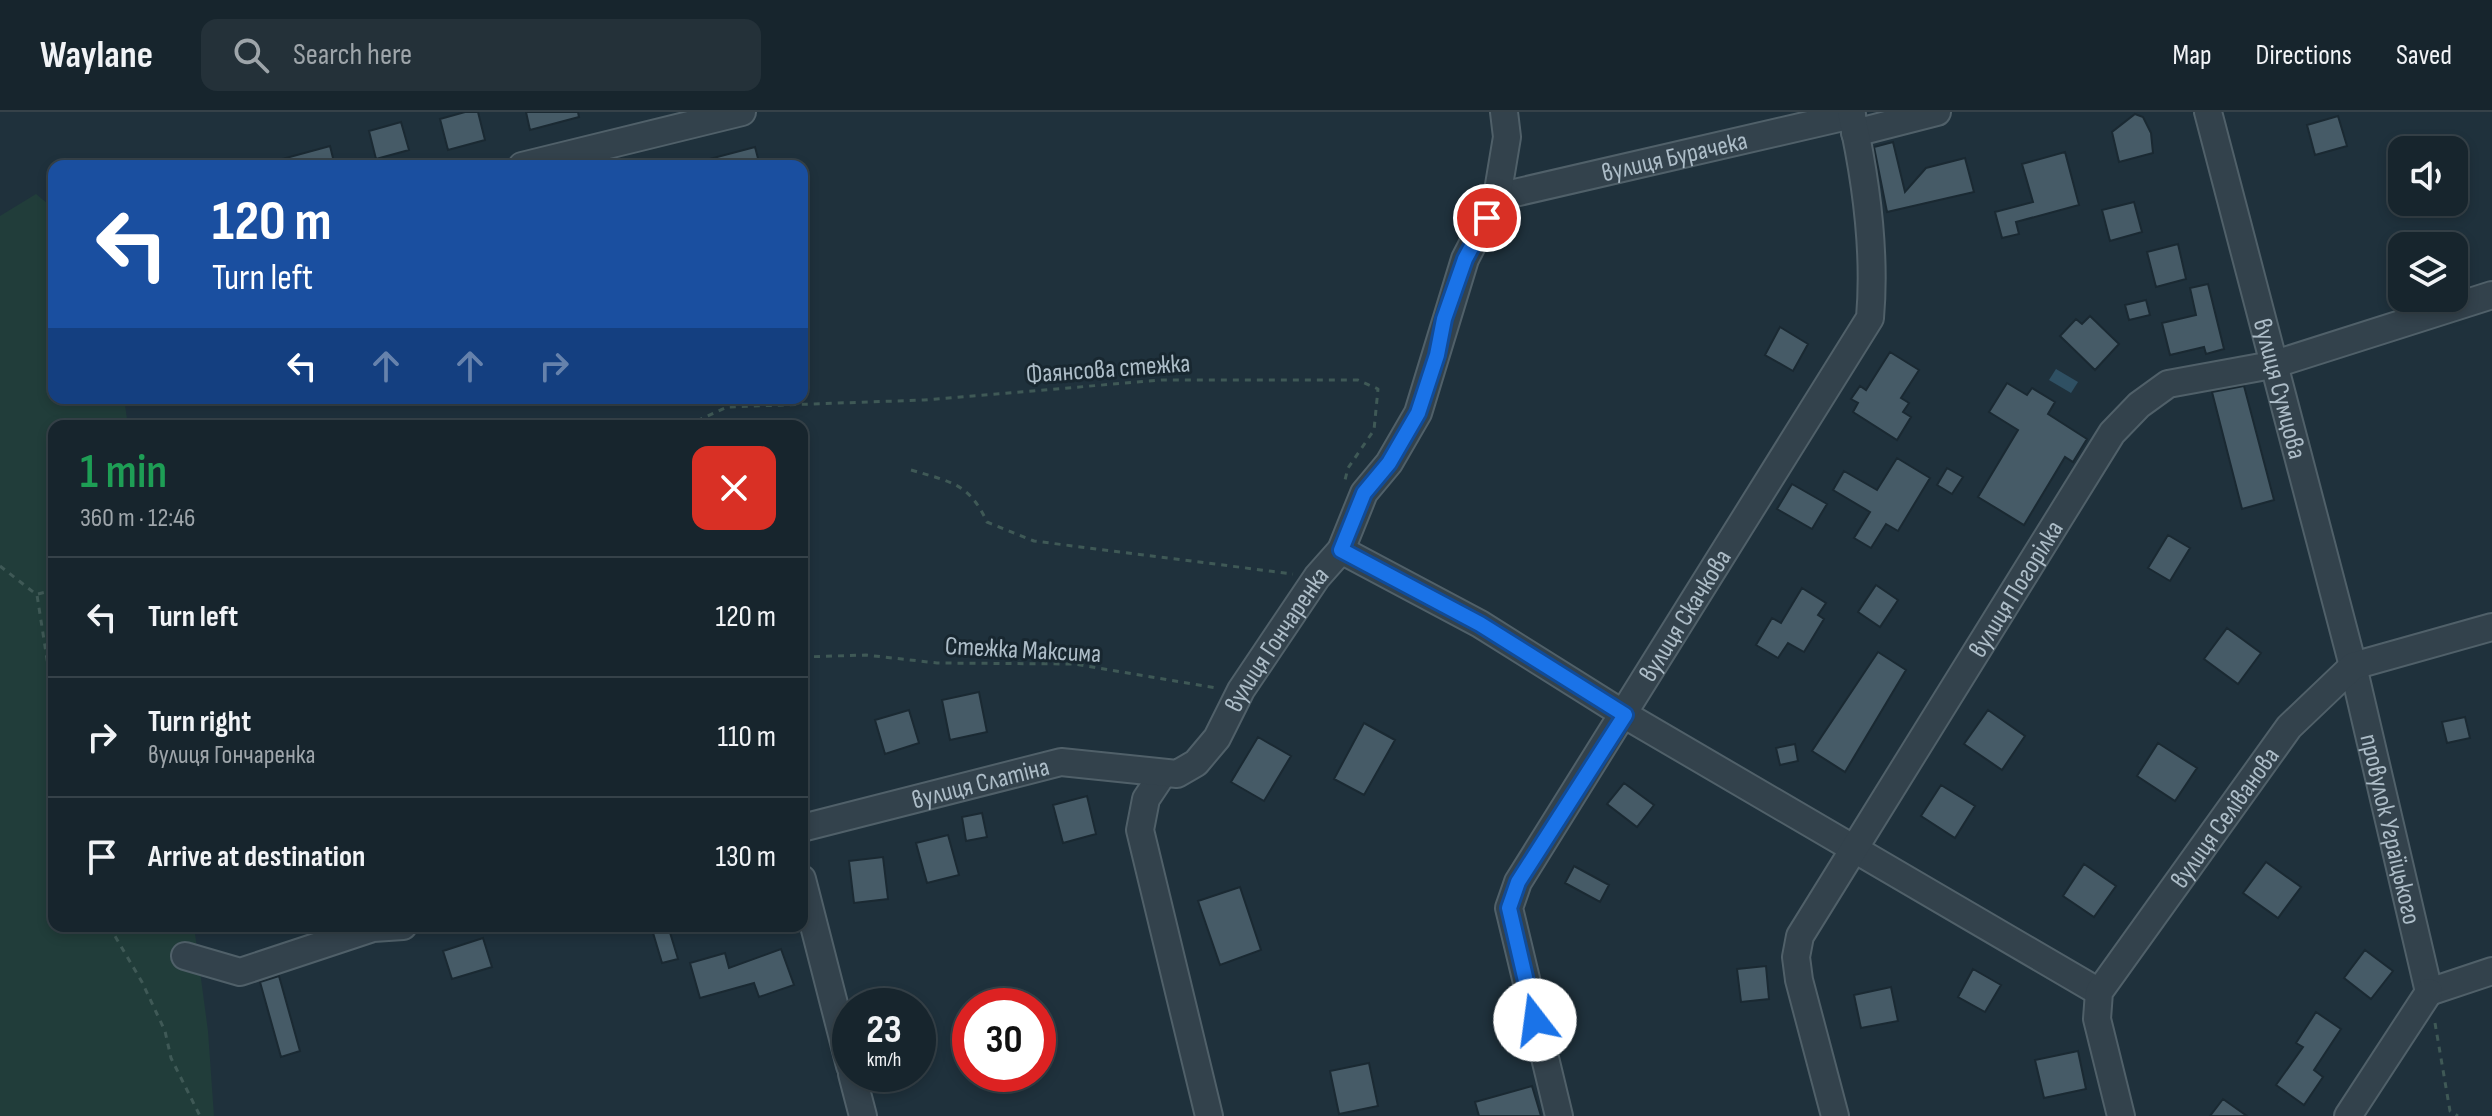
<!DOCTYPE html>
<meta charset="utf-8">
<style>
:root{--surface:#17252d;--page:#243139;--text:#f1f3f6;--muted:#9ea5aa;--line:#364249}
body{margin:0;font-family:"Sofia Sans Condensed",sans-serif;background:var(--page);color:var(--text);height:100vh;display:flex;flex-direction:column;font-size:30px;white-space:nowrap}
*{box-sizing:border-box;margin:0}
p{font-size:26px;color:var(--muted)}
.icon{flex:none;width:44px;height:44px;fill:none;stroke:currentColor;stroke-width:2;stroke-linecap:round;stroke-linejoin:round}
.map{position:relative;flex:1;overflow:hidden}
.sheet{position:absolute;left:48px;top:308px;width:760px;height:512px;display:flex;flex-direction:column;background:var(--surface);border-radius:16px;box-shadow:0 4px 12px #0003,0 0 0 2px var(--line)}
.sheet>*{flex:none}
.top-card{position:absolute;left:48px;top:48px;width:760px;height:244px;border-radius:16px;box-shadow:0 4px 12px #0003,0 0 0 2px var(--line);background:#1a4fa0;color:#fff;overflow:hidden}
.fabs{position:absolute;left:2388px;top:24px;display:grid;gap:16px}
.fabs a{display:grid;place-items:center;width:80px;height:80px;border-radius:16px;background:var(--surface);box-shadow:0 4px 12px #0003,0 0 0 2px var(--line);font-size:40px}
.speed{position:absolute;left:832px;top:876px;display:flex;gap:16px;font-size:40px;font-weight:700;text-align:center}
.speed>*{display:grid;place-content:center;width:104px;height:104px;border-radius:50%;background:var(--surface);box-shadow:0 4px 12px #0003,0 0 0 2px var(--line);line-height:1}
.speed small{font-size:20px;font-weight:400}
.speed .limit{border:12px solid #d22;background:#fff;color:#111}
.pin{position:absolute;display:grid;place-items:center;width:68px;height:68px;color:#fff;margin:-34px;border:4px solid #fff;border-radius:50%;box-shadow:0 2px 8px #0007}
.me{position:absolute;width:88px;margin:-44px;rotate:345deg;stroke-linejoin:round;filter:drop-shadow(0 0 6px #0008)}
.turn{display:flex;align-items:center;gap:28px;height:168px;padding:0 32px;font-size:36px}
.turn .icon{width:104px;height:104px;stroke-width:2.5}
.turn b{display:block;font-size:56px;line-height:68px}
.lanes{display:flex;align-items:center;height:76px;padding:0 32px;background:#0003;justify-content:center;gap:40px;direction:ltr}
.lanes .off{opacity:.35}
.round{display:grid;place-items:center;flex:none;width:84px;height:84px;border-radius:16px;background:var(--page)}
.headline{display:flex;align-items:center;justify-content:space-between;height:136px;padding:0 32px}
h1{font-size:48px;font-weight:600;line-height:60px;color:#1e9e55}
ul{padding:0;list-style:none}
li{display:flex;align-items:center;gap:24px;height:120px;padding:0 32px;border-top:2px solid var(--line)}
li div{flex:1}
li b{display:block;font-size:30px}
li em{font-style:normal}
header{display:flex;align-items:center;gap:48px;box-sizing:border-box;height:112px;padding:0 40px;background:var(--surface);border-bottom:2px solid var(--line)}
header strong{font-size:38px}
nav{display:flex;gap:44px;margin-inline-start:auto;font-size:28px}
.search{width:560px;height:72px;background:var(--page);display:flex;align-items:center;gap:20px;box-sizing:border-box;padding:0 28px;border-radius:16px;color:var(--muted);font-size:30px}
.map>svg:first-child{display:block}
.green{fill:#213d3a}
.water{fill:#2f5063}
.building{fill:#465b67;stroke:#1a2932;stroke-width:2}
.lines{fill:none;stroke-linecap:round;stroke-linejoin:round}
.minor-casing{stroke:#506069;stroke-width:30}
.path{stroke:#3f5956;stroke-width:3;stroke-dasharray:6 6;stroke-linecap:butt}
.minor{stroke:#33424c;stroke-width:26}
.route-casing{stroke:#114b97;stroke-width:20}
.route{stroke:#1a73e8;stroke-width:14}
.labels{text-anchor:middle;stroke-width:6;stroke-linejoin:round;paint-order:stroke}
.street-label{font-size:26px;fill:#adbdc8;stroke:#182730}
</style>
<header>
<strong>Waylane</strong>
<div class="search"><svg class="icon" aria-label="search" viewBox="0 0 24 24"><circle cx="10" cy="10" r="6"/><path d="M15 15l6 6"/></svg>Search here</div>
<nav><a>Map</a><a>Directions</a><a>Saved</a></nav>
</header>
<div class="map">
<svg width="2492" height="1004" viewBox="0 0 2492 1004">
<rect width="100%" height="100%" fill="#1f313c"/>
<!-- green -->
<path class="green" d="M36,82L54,97V286H124L128,314H54V814H194L208,919L214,1004H0V104Z"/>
<!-- water -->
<path class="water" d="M2056,257L2078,270L2071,281L2049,268Z"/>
<!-- building -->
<path class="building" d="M465,0H478L485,28L448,38L440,7Z
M526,0H578L579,5L530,18Z
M2135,2L2143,5L2151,21L2153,41L2119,50L2112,20Z
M2338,4L2347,34L2315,43L2307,13Z
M401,10L409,38L376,47L369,19Z
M1893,30L1905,80L1926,56L1965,46L1974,80L1887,100L1874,35Z
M330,34L335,54H275V49Z
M755,35L760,54H702V49Z
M2065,40L2079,93L2016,110L2019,122L2002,126L1995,100L2033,90L2022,52Z
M2134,90L2142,120L2110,129L2102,98Z
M2178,132L2186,167L2156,175L2147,140Z
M2208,172L2224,237L2206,242L2204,235L2170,243L2162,211L2196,203L2190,176Z
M2146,188L2150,203L2129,208L2125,193Z
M2090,204L2119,232L2095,258L2060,224L2076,207L2082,212Z
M1780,215L1808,232L1793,259L1765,243Z
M1890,240L1919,258L1901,286L1909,291L1903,300L1911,305L1897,328L1853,300L1858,291L1851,287L1860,274L1866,278Z
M2007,271L2027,283L2032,276L2055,290L2048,302L2087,327L2073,350L2065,345L2024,413L1978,385L2018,318L1989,300Z
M2244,274L2274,388L2242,397L2212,280Z
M1897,346L1930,366L1898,419L1886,412L1871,436L1854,426L1870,400L1833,378L1844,359L1877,378Z
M1947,356L1963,365L1952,382L1937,373Z
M1792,372L1827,392L1812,417L1777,397Z
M2168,423L2190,436L2170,469L2148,456Z
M1876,473L1898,488L1880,515L1858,500Z
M1802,476L1826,491L1818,503L1824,507L1804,540L1788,531L1778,546L1756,533L1772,506L1781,511Z
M2227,516L2261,541L2238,572L2204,547Z
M1878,540L1906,558L1845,660L1812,639Z
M979,580L987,620L950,628L942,588Z
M909,598L919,631L885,642L875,608Z
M1988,598L2025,624L2002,658L1964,632Z
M2465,605L2470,626L2447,631L2442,610Z
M1364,611L1395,628L1364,683L1334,667Z
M1258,625L1291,644L1264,689L1231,670Z
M2158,631L2197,656L2175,689L2137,664Z
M1795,632L1798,649L1780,653L1776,636Z
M1624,671L1654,693L1637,715L1607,692Z
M1941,673L1975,694L1955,726L1921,704Z
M1087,684L1096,722L1063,731L1053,693Z
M982,701L987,725L966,729L962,705Z
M948,723L959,763L927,771L916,731Z
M883,745L888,787L854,791L849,749Z
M2266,750L2301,775L2278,806L2243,781Z
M2084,752L2116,774L2094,805L2063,784Z
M1574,754L1609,773L1600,790L1565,771Z
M1240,775L1261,838L1220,853L1198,789Z
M651,814H668L678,847L662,851Z
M483,826L492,855L452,867L443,839Z
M781,837L794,873L759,885L754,871L700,886L690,851L725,841L729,856Z
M2365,838L2393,859L2371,887L2344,866Z
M1766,854L1769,887L1741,890L1737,857Z
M1973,857L2001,873L1985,900L1958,885Z
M279,864L300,939L281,945L260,870Z
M1891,875L1898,909L1861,916L1854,883Z
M2316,900L2341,917L2314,958L2323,965L2304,993L2276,973L2303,935L2296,931Z
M2078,939L2086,977L2044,986L2035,948Z
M1369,951L1378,994L1339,1002L1330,959Z
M1532,974L1541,1004H1479L1475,990Z
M2223,987L2247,1004H2210Z"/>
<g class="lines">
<defs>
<g id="minor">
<path id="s1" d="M2208,0L2353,554L2429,880L2492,859"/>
<path d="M1855,21L1937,0"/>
<path d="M522,54L742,0"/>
<path id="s2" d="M1497,85L1852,3"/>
<path d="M1341,438L1480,512L1625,603L2099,880"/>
<path d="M1162,663L1146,687L1140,718L1209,1004"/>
<path id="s3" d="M802,716L1061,650L1177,662L1196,651L1217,626L1241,578L1317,465L1341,438L1364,381L1389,351L1418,301L1465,147L1497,85L1507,25L1504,0"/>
<path d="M802,767L850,954"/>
<path d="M185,844L240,860L373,816L403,814"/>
<path d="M852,962L863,1004"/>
<path id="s4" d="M1559,1004L1509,796L1518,770L1870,206C1876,137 1866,67 1851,0"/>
<path id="s5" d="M1835,1004L1799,868L1796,845L1800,824L2112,321L2139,293L2168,272L2272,253L2492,183"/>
<path id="s6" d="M2121,1004L2097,907L2099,880L2289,615L2353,554L2492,515"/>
<path d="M2348,1004L2429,880"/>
</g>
</defs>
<!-- minor casing -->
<use href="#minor" class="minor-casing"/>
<!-- path -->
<path class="path" d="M686,314L727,295L924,288L1162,268H1358L1378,277L1374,318L1348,356L1345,368
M911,358C951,370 969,371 987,410L1034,429L1293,462
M0,454L37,483L54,592
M38,482L54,478
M802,545L866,543L937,551L1075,552L1217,576
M109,814L142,870L165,919L171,946L200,1004
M2435,911L2450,999L2458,1004"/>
<!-- minor -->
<use href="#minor" class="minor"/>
</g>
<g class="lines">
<defs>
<path id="route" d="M1487,106L1465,147L1444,207L1437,243L1418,301L1389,351L1364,381L1341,438L1480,512L1625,603L1518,770L1509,796L1535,908"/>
</defs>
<!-- route casing -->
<use href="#route" class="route-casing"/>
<!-- route -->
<use href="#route" class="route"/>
</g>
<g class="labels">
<!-- street labels -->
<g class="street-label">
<text dy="9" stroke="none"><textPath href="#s2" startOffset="182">вулиця Бурачека</textPath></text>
<text transform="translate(1108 256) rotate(-4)" y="9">Фаянсова стежка</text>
<text dy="9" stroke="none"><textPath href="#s1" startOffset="286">вулиця Сумцова</textPath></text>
<text dy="9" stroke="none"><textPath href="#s5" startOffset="594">вулиця Погорілка</textPath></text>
<text dy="9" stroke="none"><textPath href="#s4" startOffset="556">вулиця Скачкова</textPath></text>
<text dy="9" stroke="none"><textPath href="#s3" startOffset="554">вулиця Гончаренка</textPath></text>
<text transform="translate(1023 537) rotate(3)" y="9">Стежка Максима</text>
<text dy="9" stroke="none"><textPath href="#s3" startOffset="184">вулиця Слатіна</textPath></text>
<text dy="9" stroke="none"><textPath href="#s6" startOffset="342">вулиця Селіванова</textPath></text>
<text dy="9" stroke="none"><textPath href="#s1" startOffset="740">провулок Уграїцького</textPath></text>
</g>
</g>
</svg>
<div class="fabs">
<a><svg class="icon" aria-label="sound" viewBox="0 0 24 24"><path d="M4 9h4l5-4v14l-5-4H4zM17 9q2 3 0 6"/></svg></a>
<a><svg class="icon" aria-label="layers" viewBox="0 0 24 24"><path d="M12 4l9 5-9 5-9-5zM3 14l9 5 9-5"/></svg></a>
</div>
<div class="speed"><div>23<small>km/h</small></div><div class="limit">30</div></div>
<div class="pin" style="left:1487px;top:106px;background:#d93025"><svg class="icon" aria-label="arrive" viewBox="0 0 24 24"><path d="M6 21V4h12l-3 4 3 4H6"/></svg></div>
<svg class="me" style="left:1535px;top:908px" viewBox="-20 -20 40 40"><circle r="19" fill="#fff"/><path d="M0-13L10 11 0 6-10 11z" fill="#1a73e8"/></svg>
<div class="top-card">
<div class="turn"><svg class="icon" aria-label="left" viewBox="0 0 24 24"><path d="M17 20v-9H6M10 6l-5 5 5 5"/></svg><div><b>120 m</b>Turn left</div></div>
<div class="lanes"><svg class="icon" aria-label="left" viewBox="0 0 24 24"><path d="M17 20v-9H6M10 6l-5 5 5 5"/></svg><svg class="icon off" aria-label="ahead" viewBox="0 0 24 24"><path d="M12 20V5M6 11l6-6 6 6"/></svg><svg class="icon off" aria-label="ahead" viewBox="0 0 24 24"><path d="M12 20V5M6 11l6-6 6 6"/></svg><svg class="icon off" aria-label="right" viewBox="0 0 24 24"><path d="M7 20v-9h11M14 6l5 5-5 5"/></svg></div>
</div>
<section class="sheet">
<div class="headline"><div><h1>1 min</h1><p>360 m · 12:46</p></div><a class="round" style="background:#d93025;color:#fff"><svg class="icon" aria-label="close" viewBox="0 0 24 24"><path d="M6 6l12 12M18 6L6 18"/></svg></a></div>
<ul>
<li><svg class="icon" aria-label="left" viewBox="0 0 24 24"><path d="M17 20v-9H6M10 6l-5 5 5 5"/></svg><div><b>Turn left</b></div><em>120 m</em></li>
<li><svg class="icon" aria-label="right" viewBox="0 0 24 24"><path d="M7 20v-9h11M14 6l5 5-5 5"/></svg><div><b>Turn right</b><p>вулиця Гончаренка</p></div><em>110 m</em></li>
<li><svg class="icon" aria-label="arrive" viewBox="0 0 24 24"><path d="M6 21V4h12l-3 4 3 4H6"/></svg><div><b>Arrive at destination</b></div><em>130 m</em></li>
</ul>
</section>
</div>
